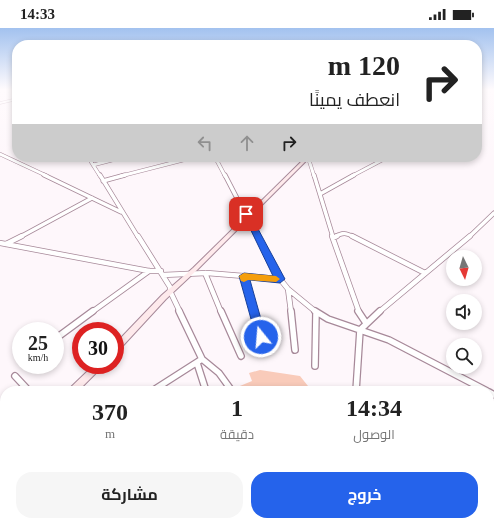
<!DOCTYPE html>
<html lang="ar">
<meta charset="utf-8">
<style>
:root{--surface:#fff;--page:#f6f6f6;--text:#222;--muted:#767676;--accent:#2563eb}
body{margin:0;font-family:"Times New Roman",Cairo,serif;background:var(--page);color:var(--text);direction:rtl;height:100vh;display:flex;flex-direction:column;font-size:15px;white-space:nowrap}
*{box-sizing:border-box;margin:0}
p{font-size:13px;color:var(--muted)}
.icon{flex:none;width:22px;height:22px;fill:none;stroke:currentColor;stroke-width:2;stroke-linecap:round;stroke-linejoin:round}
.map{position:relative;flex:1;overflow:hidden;direction:ltr}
.sheet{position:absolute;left:0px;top:358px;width:494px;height:140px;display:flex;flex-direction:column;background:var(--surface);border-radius:16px 16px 0 0;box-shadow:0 2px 6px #0003;direction:rtl}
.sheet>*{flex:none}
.guide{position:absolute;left:12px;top:12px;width:470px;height:122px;border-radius:16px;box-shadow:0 2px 6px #0003;direction:rtl;background:#fff;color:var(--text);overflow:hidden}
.needle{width:26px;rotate:175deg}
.buttons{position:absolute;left:446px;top:222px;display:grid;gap:8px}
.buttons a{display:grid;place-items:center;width:36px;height:36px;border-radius:50%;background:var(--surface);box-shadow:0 2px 6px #0003;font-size:20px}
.speed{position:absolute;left:12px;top:294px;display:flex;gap:8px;font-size:20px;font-weight:700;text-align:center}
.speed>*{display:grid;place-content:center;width:52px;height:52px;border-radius:50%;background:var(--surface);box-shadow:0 2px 6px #0003;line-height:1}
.speed small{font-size:10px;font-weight:400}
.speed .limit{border:6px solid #d22;background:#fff;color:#111}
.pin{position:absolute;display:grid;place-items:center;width:34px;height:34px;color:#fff;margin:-17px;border-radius:8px;box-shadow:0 2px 6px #0006}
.me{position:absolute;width:44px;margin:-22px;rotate:343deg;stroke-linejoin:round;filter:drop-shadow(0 0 3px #0008)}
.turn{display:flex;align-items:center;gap:14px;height:84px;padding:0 16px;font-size:18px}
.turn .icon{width:52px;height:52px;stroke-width:2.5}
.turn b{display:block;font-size:28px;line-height:34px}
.lanes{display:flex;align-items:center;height:38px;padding:0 16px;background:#0003;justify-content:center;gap:20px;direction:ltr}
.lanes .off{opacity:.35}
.eta{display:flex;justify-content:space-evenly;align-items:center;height:68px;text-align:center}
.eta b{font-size:24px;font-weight:700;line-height:28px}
.action{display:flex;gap:8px;margin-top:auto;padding:8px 16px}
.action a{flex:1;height:46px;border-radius:16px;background:var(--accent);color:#fff;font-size:16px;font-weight:700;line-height:46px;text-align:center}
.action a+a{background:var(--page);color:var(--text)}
.status{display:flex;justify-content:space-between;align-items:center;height:28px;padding:0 20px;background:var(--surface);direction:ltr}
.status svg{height:11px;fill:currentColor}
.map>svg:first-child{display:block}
.green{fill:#f9cbba}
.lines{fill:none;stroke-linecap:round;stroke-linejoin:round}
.street-far5-casing{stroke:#a78999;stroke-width:3}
.street-far4-casing{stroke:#a78999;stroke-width:4}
.street-far3-casing{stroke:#a78999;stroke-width:5}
.street-far2-casing{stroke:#a78999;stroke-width:6}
.street-far1-casing{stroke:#a78999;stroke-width:8}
.street-casing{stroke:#a78999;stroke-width:9}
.secondary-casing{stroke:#a78999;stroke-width:2}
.street-far5{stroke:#fff;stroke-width:2}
.street-far4{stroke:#fff;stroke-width:3}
.street-far3{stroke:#fff;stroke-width:3.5}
.street-far2{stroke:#fff;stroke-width:4.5}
.street-far1{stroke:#fff;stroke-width:5.5}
.street{stroke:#fff;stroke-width:7}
.secondary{fill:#feeaec;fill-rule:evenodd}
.route{fill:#2563eb;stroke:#184099}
.slow{fill:#f59e0b}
</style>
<div class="status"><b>14:33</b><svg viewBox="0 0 49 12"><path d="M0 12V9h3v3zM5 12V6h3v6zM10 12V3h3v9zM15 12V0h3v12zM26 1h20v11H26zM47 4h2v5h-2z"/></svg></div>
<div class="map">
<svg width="494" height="498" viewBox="0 0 494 498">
<rect width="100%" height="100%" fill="#fef7fb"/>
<!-- green -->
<path class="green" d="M260,342L300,348L312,363H236L235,360L252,353L249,345Z"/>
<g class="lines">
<defs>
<path id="street-far5" d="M0,75L17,71"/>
<path id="street-far4" d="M0,126L47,148
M88,129L100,148
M215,129L225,148
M308,129L314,148
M93,137L124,129
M121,148L195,129
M352,148L388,129"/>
<path id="street-far3" d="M44,147L121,184
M100,147L138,209
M225,147L257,209
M314,147L333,209
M103,153L125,147
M320,166L354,147
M20,209L92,170
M335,209C343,204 346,205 354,209
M469,209L494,185"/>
<path id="street-far2" d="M138,208L170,259V263L180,284
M257,208L280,251
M332,208L359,284
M352,208L425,245
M333,210L337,208
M0,215L149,243H161
M6,216L22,208
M205,245L221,284
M163,247L207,245L280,251L288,261L316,284
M244,248L255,284
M288,261L291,284
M92,284L149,243
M379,284L470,208"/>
<path id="street-far1" d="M179,283L202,331L219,345L232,363
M221,283L241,328
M254,283L265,320
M291,283L295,322
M315,283L328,291L389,312L487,363
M358,283L366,295
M55,311L93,283
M197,335L206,363
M315,338L316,284
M15,348L29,363
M152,363L202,331
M356,363L360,302L380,283
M489,364L494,367"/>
<path id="street" d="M489,454L494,456
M187,493L198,498
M307,493L308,498
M161,495L178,493
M22,498L25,493
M212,498H214
M333,498L334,493
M488,498L494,492"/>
<path id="secondary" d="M306,129H310L197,242L166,271L118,323L115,324V316L162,267L193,240Z
M94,337H103L102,339L78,363H69L70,360Z
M5,425V437L0,440V428Z"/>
</defs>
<!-- street-far5 casing -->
<use href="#street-far5" class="street-far5-casing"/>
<!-- street-far4 casing -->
<use href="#street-far4" class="street-far4-casing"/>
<!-- street-far3 casing -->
<use href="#street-far3" class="street-far3-casing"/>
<!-- street-far2 casing -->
<use href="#street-far2" class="street-far2-casing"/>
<!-- street-far1 casing -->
<use href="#street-far1" class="street-far1-casing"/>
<!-- street casing -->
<use href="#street" class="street-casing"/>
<!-- secondary casing -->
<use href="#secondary" class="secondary-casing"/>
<!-- street-far5 -->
<use href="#street-far5" class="street-far5"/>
<!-- street-far4 -->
<use href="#street-far4" class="street-far4"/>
<!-- street-far3 -->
<use href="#street-far3" class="street-far3"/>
<!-- street-far2 -->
<use href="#street-far2" class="street-far2"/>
<!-- street-far1 -->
<use href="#street-far1" class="street-far1"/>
<!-- street -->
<use href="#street" class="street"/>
<!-- secondary -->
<use href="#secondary" class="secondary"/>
</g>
<!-- sky -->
<linearGradient id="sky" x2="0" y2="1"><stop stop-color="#a3c2ef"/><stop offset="0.47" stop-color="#fffbfd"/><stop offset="1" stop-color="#fffbfd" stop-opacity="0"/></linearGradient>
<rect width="494" height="131" fill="url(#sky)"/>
<!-- route -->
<path class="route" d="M246,184L250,186L285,251L280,255L250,252L266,309L265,312L261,313L257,312L256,309L239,248L244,245L273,248L243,186Z"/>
<!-- slow -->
<path class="slow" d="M244,245L276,248L280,251L276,254L248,252L244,254L241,253L239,248Z"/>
</svg>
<div class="buttons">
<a><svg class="needle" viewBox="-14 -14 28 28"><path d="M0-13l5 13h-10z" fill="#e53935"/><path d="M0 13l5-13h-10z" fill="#767676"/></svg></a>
<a><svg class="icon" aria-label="sound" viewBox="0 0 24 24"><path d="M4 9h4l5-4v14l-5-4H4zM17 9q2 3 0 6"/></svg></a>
<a><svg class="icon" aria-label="search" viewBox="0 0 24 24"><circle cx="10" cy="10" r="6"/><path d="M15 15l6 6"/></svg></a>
</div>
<div class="speed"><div>25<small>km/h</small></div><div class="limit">30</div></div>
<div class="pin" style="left:246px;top:186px;background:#d93025"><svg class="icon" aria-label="arrive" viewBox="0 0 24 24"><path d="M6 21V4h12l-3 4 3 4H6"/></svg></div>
<svg class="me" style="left:261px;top:309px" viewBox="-20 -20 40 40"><circle r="17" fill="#2563eb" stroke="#fff" stroke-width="3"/><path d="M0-11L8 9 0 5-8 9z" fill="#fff"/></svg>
<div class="guide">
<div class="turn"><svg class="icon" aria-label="right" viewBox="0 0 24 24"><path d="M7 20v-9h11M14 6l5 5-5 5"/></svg><div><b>120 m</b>انعطف يمينًا</div></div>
<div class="lanes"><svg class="icon off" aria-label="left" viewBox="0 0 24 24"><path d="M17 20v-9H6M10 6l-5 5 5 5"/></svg><svg class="icon off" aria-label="ahead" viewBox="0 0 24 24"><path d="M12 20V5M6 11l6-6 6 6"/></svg><svg class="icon" aria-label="right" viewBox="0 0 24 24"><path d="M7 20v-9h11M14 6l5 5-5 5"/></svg></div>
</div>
<section class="sheet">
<div class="eta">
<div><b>14:34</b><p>الوصول</p></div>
<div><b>1</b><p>دقيقة</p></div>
<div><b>370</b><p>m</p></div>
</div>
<div class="action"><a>خروج</a><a>مشاركة</a></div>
</section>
</div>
